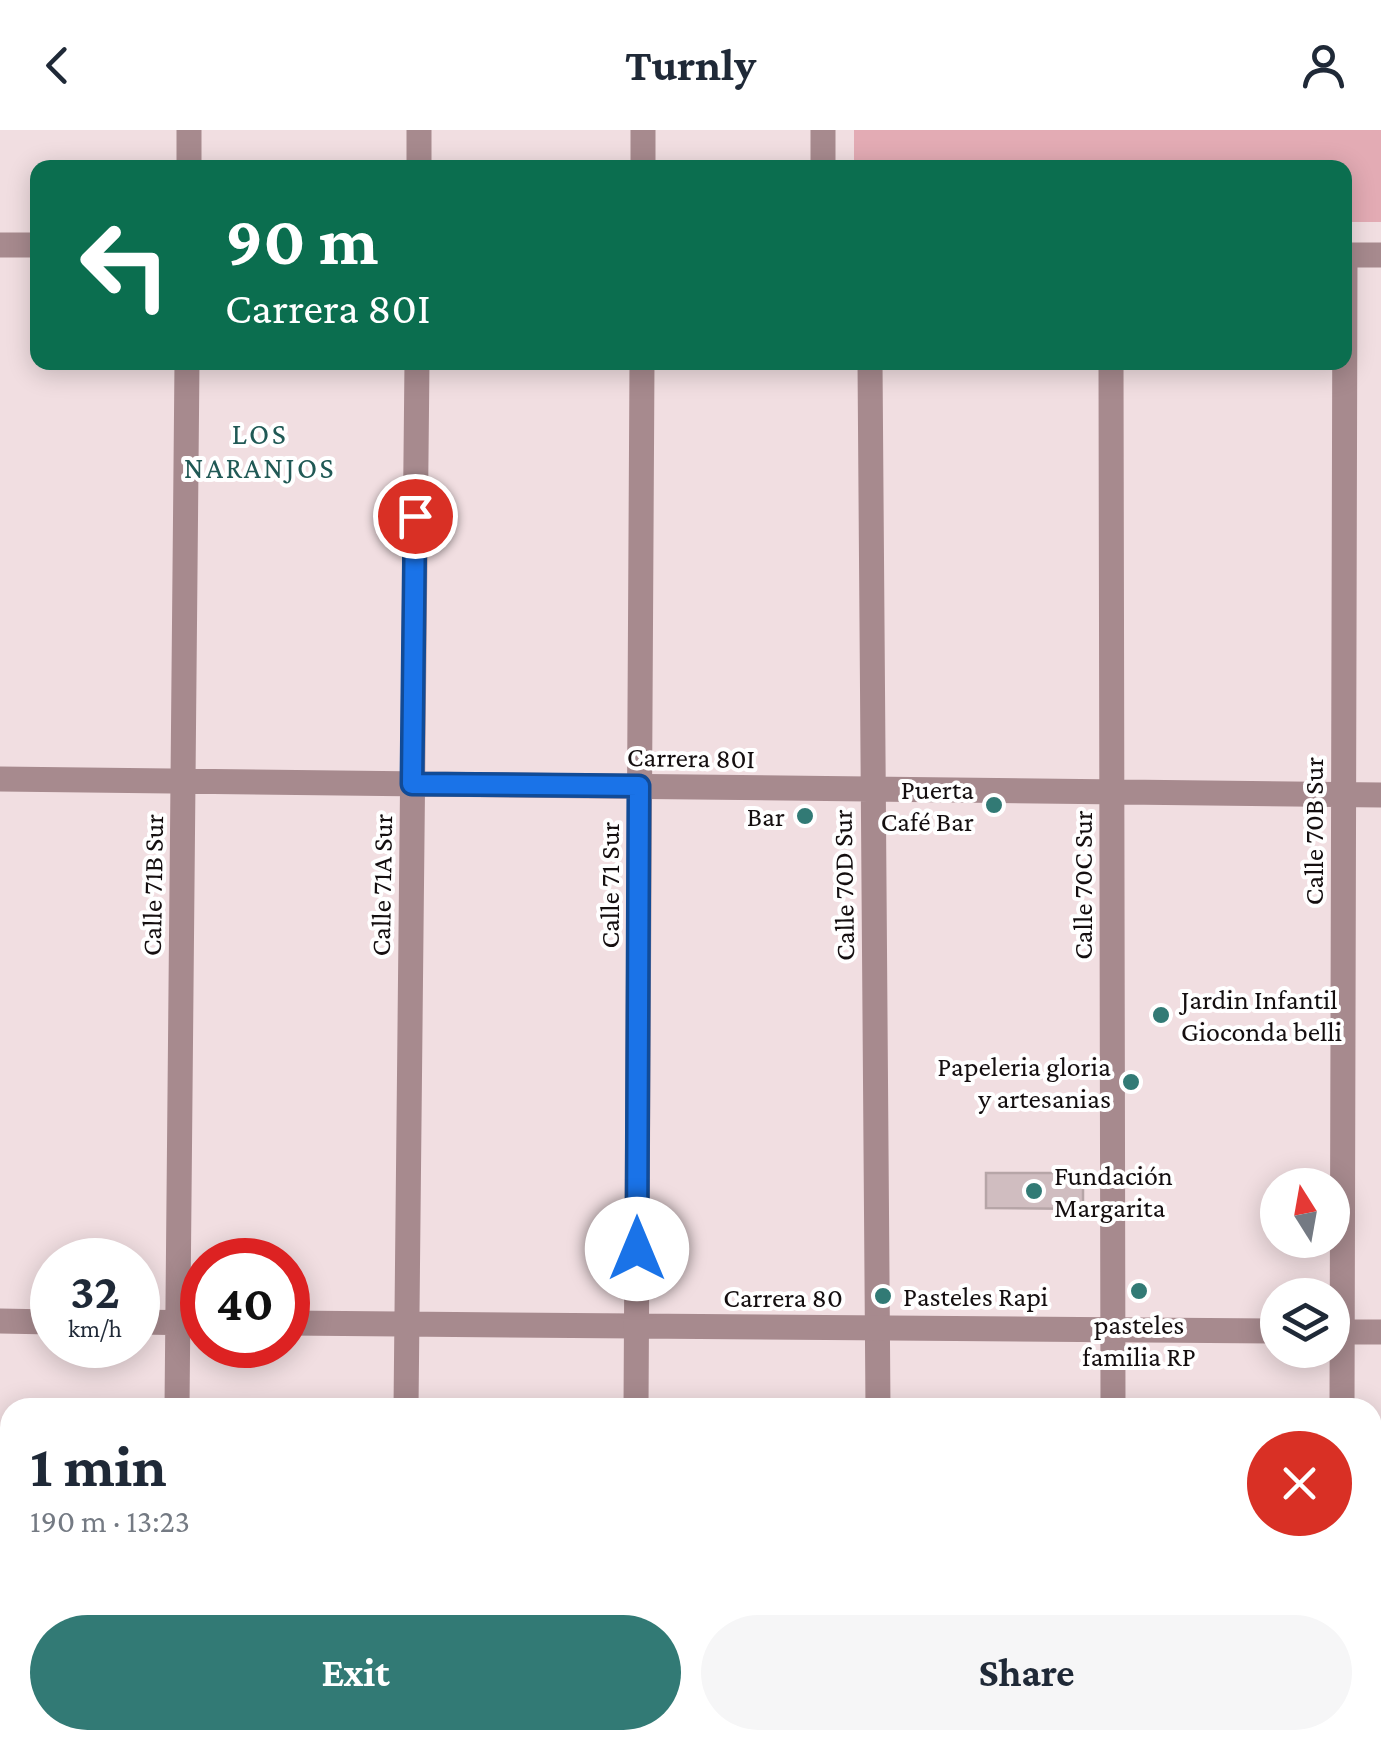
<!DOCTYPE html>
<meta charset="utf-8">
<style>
:root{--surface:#fff;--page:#f6f6f7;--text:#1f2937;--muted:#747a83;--accent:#327a75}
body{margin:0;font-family:"Crimson Pro",serif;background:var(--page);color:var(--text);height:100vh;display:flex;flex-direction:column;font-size:38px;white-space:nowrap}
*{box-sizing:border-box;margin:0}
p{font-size:32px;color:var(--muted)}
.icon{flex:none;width:55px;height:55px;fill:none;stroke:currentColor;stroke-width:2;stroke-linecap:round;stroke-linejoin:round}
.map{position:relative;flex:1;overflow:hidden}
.panel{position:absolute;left:0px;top:1268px;width:1382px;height:352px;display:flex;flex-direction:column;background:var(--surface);border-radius:30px 30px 0 0;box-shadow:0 5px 25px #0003}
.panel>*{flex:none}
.banner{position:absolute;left:30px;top:30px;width:1322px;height:210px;border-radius:20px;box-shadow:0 5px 25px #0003;background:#0b6e4f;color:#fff;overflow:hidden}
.needle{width:65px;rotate:349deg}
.controls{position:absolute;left:1260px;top:1038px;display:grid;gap:20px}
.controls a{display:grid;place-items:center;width:90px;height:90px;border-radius:50%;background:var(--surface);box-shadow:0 5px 25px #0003;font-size:50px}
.speed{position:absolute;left:30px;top:1108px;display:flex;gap:20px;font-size:50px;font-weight:700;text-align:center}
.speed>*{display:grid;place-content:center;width:130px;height:130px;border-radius:50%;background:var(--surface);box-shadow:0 5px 25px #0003;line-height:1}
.speed small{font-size:25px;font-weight:400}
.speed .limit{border:15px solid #d22;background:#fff;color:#111}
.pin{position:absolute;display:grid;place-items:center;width:85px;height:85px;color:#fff;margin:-42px;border:5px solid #fff;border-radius:50%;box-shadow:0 2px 10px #0007}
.me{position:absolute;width:110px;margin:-55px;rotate:0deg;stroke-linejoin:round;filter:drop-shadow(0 0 8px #0008)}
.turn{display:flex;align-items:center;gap:35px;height:210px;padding:0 30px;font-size:45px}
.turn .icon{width:130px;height:130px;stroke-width:2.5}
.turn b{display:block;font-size:70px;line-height:85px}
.round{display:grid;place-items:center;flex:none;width:105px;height:105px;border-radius:52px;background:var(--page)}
.overview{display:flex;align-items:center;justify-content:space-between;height:170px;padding:0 30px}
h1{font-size:60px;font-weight:700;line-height:75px}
.primary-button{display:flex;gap:20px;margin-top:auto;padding:20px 30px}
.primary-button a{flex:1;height:115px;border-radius:60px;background:var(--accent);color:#fff;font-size:40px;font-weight:700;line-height:115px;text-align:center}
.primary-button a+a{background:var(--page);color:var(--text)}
header{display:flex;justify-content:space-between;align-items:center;height:130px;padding:0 30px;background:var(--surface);font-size:45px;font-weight:700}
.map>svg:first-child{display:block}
.green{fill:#e3abb4}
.building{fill:#d0bdc0;stroke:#b6a5a7;stroke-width:2.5}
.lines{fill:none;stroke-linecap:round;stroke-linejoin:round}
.minor{stroke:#a78a8e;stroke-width:25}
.tertiary{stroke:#a78a8e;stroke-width:25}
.route-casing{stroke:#114b97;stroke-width:25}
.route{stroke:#1a73e8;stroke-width:18}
.poi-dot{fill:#327a75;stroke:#fff;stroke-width:4}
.labels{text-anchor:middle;stroke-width:8;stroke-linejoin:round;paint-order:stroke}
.street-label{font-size:28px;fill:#140e0f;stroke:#fff}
.poi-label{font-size:28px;fill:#140e0f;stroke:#fff;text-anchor:end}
.neighbourhood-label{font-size:30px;letter-spacing:2.5px;fill:#205955;stroke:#fff}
</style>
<header><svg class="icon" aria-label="back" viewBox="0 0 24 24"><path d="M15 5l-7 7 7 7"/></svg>Turnly<svg class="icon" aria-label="person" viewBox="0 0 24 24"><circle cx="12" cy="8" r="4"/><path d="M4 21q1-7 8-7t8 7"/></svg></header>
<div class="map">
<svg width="1381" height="1619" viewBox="0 0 1381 1619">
<rect width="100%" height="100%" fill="#f1dee1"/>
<!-- green -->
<path class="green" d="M854,0H1381V92H1345V38L854,37Z"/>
<!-- building -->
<path class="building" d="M986,1043H1083V1079L986,1078Z"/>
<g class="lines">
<!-- minor -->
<path class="minor" d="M823,0V38
M189,38V0
M419,38V0
M1345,125H1381
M870,232L878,1278
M1111,232L1113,1278
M0,649L1381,665
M0,1191L52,1192
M138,1192L202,1193
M288,1193L636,1196
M177,1278L187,232
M406,1278L417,232
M1342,1278L1345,125
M1113,1610V1619
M173,1619V1610
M402,1619L403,1610
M874,1619V1610
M1341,1619V1610"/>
<!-- tertiary -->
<path class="tertiary" d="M643,38V0
M0,115H38
M636,1196L1278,1201
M1332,1202H1381
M636,1278L642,232
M635,1619V1610"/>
</g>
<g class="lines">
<defs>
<path id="route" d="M415,386L412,654L639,656L637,1119"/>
</defs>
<!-- route casing -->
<use href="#route" class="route-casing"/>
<!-- route -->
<use href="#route" class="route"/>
</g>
<!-- markers -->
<g class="poi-dot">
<circle cx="994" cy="675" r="10"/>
<circle cx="805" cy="686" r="10"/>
<circle cx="1161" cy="885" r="10"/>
<circle cx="1131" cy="952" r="10"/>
<circle cx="1034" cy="1061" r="10"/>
<circle cx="1139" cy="1161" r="10"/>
<circle cx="883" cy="1166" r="10"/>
</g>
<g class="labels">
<!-- street labels -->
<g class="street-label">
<text transform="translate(691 627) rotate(1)" y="10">Carrera 80I</text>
<text transform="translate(1313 701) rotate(-90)" y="10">Calle 70B Sur</text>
<text transform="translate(152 755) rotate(-89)" y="10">Calle 71B Sur</text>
<text transform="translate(381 755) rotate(-89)" y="10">Calle 71A Sur</text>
<text transform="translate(609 755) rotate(-90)" y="10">Calle 71 Sur</text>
<text transform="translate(843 755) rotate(-91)" y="10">Calle 70D Sur</text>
<text transform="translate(1082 755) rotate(-90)" y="10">Calle 70C Sur</text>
<text x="783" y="1177">Carrera 80</text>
</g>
<!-- poi labels -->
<g class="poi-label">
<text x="974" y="669">Puerta<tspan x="974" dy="32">Café Bar</tspan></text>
<text x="785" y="696">Bar</text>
<text x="1181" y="879" text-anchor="start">Jardin Infantil<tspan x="1181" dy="32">Gioconda belli</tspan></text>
<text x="1111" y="946">Papeleria gloria<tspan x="1111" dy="32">y artesanias</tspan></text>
<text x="1054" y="1055" text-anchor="start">Fundación<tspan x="1054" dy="32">Margarita</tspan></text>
<text x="903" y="1176" text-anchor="start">Pasteles Rapi</text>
<text x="1139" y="1204" text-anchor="middle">pasteles<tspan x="1139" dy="32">familia RP</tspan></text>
</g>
<!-- neighbourhood labels -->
<g class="neighbourhood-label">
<text x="260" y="314">LOS<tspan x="260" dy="34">NARANJOS</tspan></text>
</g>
</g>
</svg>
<div class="controls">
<a><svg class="needle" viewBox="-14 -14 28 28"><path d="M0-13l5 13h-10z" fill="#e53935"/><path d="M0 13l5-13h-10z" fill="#747a83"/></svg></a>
<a><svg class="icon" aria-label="layers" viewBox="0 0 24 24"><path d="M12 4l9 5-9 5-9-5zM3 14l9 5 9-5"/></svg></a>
</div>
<div class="speed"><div>32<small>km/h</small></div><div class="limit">40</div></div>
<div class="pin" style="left:415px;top:386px;background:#d93025"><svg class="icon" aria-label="arrive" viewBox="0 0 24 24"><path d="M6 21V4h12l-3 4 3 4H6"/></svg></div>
<svg class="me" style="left:637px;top:1119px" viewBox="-20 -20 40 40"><circle r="19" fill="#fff"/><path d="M0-13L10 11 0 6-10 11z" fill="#1a73e8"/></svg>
<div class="banner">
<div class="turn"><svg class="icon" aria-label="left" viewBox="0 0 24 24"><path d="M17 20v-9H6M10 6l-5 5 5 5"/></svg><div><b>90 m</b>Carrera 80I</div></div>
</div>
<section class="panel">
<div class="overview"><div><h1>1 min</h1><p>190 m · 13:23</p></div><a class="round" style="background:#d93025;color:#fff"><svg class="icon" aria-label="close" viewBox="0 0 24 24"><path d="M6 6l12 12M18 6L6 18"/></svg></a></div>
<div class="primary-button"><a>Exit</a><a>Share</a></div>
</section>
</div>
